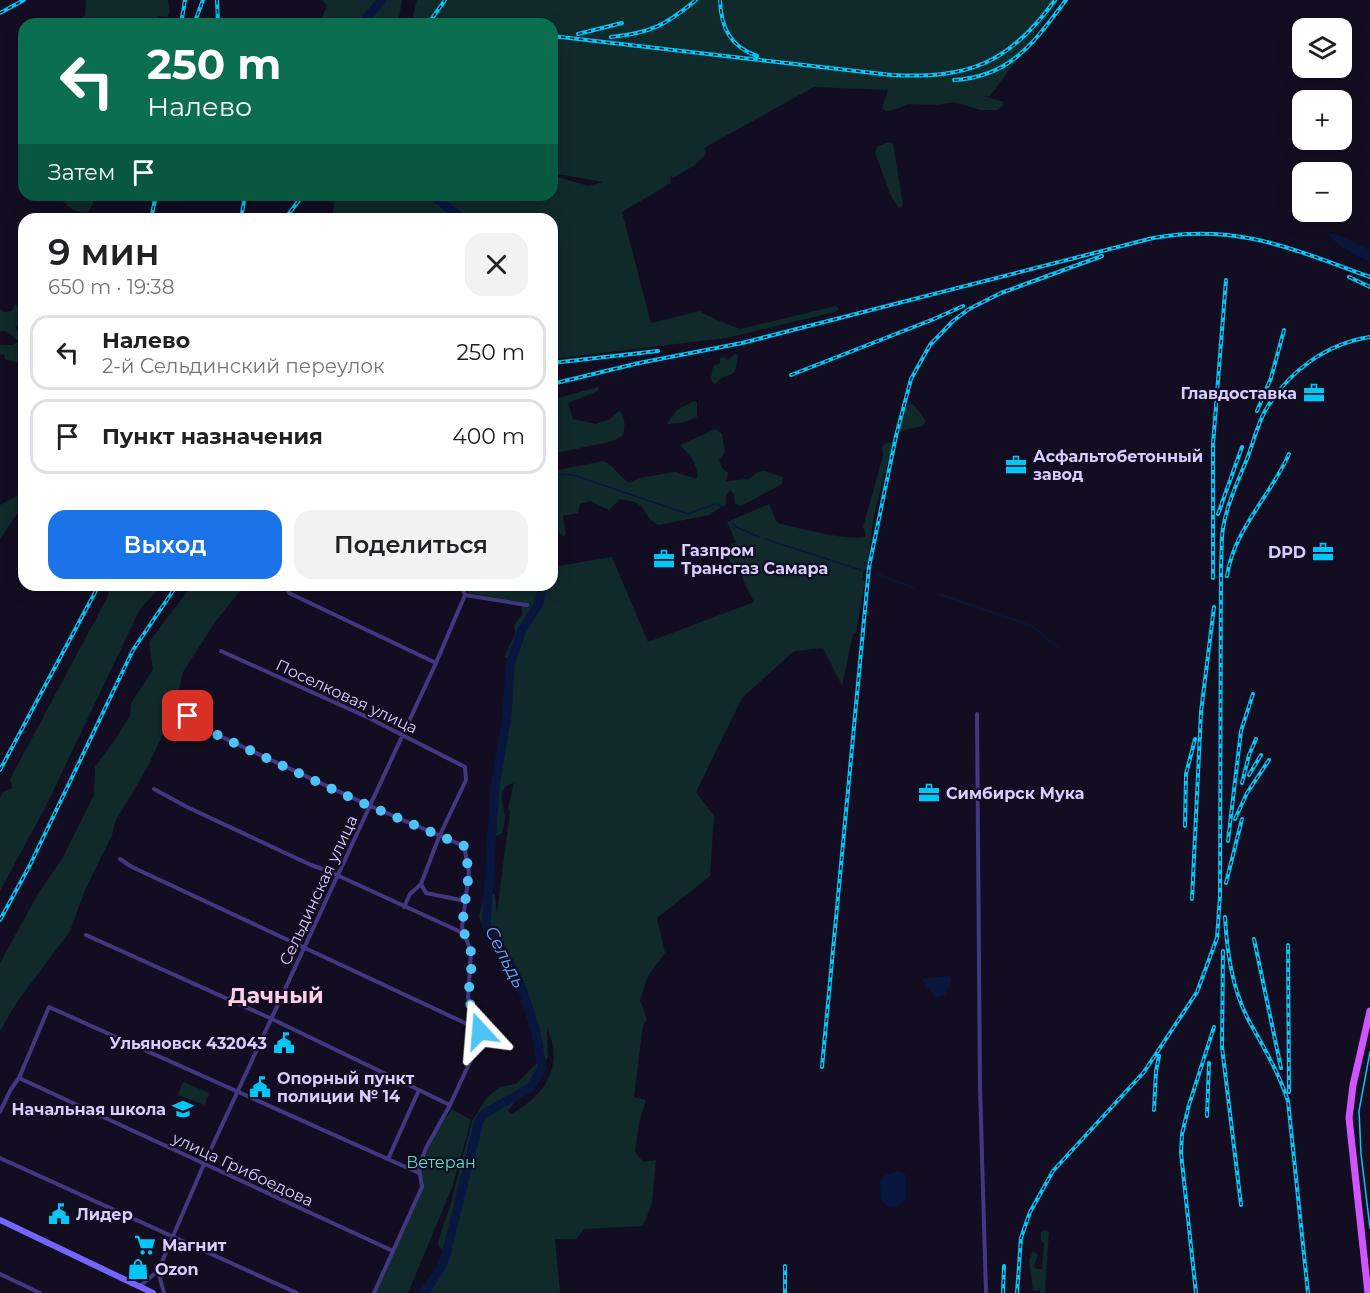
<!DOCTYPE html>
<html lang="ru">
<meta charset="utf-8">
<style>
:root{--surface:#fff;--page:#f2f2f2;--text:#202124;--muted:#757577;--line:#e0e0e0;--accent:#1a73e8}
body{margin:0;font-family:Montserrat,sans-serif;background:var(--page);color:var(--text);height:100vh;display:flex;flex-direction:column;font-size:22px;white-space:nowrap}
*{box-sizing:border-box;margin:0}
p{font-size:20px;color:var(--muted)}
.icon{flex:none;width:33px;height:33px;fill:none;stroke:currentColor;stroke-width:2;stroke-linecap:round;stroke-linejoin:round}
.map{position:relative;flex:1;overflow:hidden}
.sheet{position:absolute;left:18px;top:213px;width:540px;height:378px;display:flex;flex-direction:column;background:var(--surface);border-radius:18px;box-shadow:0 3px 15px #0003}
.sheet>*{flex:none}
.guide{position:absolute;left:18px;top:18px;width:540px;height:183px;border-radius:18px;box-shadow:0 3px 15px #0003;background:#0b6e4f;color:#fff;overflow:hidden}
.tools{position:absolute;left:1292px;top:18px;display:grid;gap:12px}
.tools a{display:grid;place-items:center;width:60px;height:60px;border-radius:12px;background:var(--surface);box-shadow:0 3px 15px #0003;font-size:30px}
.pin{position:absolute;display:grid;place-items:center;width:51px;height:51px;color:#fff;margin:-26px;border-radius:12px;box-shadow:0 3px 9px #0006}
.me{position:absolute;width:66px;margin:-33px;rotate:341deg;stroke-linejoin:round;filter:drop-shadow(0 0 4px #0008)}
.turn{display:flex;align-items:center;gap:21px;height:126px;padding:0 30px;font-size:27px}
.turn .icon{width:78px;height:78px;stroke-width:2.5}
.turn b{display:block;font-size:42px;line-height:51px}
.then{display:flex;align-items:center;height:57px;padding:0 30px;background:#0003;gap:12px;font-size:22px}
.round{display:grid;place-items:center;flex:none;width:63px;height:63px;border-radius:18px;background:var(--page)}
.head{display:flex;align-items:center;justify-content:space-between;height:102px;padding:0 30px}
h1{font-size:36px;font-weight:600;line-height:45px}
.primary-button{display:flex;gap:12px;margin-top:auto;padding:12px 30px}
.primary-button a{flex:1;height:69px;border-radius:18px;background:var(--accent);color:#fff;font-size:24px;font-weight:600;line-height:69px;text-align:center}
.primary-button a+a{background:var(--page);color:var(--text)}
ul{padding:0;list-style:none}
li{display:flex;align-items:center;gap:18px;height:75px;margin:0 12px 9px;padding:0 18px;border:3px solid var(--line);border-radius:18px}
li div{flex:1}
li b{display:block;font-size:22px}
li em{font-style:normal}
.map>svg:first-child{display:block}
.green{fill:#102a2b;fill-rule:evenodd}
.water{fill:#09173e}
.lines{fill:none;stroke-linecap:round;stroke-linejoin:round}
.stream{stroke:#09173e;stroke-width:1.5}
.river{stroke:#09173e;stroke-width:9}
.street{stroke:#423881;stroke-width:4}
.secondary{stroke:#7764ff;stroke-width:6}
.primary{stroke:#d054ff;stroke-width:7}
.tram{stroke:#00c7f8;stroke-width:1.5}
.rail-casing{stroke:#00c7f8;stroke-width:4}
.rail{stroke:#130d21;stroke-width:1.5;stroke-dasharray:4.5;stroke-linecap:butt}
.route{stroke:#4fc3f7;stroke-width:10;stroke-dasharray:0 18}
.labels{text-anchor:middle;stroke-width:4.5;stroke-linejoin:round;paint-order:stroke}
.poi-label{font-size:16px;font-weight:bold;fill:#d8cdff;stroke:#130d21;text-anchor:start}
.street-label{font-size:16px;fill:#d8cdff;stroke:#130d21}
.park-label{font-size:16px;fill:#59dfcb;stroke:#130d21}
.water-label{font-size:18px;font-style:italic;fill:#5ba3ff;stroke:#130d21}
.district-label{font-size:22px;font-weight:bold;fill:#ffcfe9;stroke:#130d21}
</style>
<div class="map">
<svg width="1370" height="1293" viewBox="0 0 1370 1293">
<rect width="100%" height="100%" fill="#130d21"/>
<!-- green -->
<path class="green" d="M86,0H168L170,12L167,17L158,16L148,24H77L85,15Z
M322,0H402L399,18L401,24H319L327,6Z
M417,0H1060L990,96H983L1004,102L1002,107L997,110H980L954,102L936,105L909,104L894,110L886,111L882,108L888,90L814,87L704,148L706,154L695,165L673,178L670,175L671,183L622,212L651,323L700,311C706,316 732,326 740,329L836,306L839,309L835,312L726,338L552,359V219H336L333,211L336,195H552V175L588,186L603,182L552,173V24H411Z
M890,142L893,144L903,205L899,208L892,198L875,153L878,146Z
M57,195H94L93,204L88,212C73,213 67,206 57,195Z
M15,304L20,306L24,304V326H16L17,330L24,333V365L5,359L4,354L0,355V345H13L18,341L6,331H0V309L5,312L12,311Z
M735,354L738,355C736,384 728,368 716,384L713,383L711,378L713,366L720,363V358L725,357L727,360Z
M598,387V391L568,403L573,419L596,424L610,419L619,411C626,416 625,427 623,435L613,441L552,454V405L554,399Z
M694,401L697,402V417L685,422L667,424L677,410Z
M909,403L914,405L926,421L923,426L901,431L899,428L903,412Z
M716,429L722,434L725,452L719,460L722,468L728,473L726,481L749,479L758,472L764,471L783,477L782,484L741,506L735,504L734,494L730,490L726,497V504L709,515L658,525C637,513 652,503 620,499L609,510L590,501L580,504L578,513L563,516L566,535L563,537L555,528L554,514L552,515V471L604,461C614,466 619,477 630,483L639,478L675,472L697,479C699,464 689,455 680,445Z
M893,442L874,515L867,568L864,570L862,580L865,581L856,633L853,634L842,686L823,648L794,651L742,698L696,792L714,816L710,876L657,918L665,953L648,976L640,1000L647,1020L643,1025L634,1097L646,1100L639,1123L635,1152L643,1162L656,1160L652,1204L643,1226L584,1229L576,1239H555L560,1293H418L439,1264L445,1251L439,1247L438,1242L450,1206L472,1121L486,1099L499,1087L516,1084L538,1062L533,1035L518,986L499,941L482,923L479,917L485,893H492L495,895L497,913L510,811L508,808L514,783C496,787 503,803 505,817C505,821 503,828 503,832L497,836L492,830C496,775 507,721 510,665L509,660L504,657L515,634L514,625L523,614L521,607L526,603L469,593L463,585H539L538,591L541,585H552V554L554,578L559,566L612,557L648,642L754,602L743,580L741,567L738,565L732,568L725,548L736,542L727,522L769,504L777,523C794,527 854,543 866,536L863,527L883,456L882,447L886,443ZM547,1027C564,1066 546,1095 511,1114L508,1111L548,1057Z
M18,495L21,498L17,514L0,539V505Z
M111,585H162L140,609L45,808L0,891V798L3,792L12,788L10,779L107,598Z
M192,585H245L216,621L183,672L175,709L147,768L115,822L112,835L85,890L70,931L17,1002L0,1031V963L39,892L62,859L94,795L95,767L120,732L130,715L131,703L153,669L149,642Z
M184,1082L209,1093L205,1105L178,1095L182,1084Z
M452,1109L471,1120L453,1185L408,1293H375L423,1186L422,1164L432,1139Z
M1044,1230L1049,1232L1045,1290V1293H1041L1039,1290L1033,1291L1029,1260L1033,1251L1038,1255L1034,1266L1036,1269H1042L1044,1244L1041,1240V1232Z"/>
<!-- water -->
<path class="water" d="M1326,232L1344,237L1367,249L1370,250V261C1359,259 1331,241 1326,232Z
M948,976L951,978C949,989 947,998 935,997L922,979Z
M899,1171L906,1175L905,1200L898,1207L887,1206L881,1201L880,1183L885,1175Z"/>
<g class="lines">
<!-- stream -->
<path class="stream" d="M552,474L573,475L688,514L715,504L724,507
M733,523L736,527L759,537
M765,539L861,570
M877,574L914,588
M939,594L1032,626L1058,647"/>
<!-- river -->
<path class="river" d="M361,24L382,0
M433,195L462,219
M424,1293L441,1268L446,1255L479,1121L485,1113L530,1088L542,1068L536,1032L524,994L511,965L486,926L495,786L507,717L510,665L521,632L539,603L543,585"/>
<!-- street -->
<path class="street" d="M286,585L289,593L436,663
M465,595L527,605
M221,651L367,717L465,767L466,780L439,837L421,884L426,893L465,901
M977,714L980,1086L986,1293
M188,716L194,724L370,806L464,846L469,872L462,927L471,952L468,998L478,1020L480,1040L450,1105L426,1148L419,1167L422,1187L374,1293
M154,789L187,807L311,865L328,871L463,933
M120,859L132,867L480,1030
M404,907L410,894L421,884
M86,935L272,1019L450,1105
M19,1078L393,1251
M0,1112L11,1089L19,1078L49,1007L419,1173
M0,1158L297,1293
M388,1159L419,1090
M158,1271L164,1293
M0,1274L40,1293
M140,1286L158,1271L204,1164L436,663L465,595L461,585"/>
<!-- secondary -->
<path class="secondary" d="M0,1220L153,1293"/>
<!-- primary -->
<path class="primary" d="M1368,1293L1349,1118L1353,1085L1370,1011"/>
<!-- tram -->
<path class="tram" d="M1370,1052L1359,1111L1361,1154L1370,1228"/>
<defs>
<path id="rail" d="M217,0L218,24
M720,0C721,28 730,46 757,56
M0,13L24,0
M181,24L185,0
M194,24L203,0
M428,24L445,0
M578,34L622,23
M552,36L891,75C968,79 1009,64 1055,0
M611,37C651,33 666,25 696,0
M954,80C1011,77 1034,42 1066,0
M151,219L156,195
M241,219L245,195
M285,219L303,195
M1349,277L1370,287
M552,363L658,351
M791,375L934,319L963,306
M552,384L639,363L742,343L1153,238C1237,223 1293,249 1370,277
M1257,411L1271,378L1284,330
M1218,514L1242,447
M1227,576C1234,529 1270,497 1289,454
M1213,578V444L1226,280
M0,770L99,585
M1249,775L1261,755
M1242,783L1249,755L1256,739
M1235,819L1247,793L1269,760
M1185,826L1186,774L1195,739
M1228,841L1241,731L1253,694
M1226,883L1242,819
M1192,899L1201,712L1214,607
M1225,917C1227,952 1232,989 1249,1021C1264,1048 1278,1071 1288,1101L1308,1293
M0,920L30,865L133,650L177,585
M1254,939L1281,1068
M1288,945L1289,1092
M1223,951L1222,1047L1241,1205
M822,1067L869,567L896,436L911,379L930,345L953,321L969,309L1001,293L1102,256
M1154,1110L1156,1071L1159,1056
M1207,1116L1209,1063
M785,1266V1293
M1003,1293L1004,1266
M1017,1293L1021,1238L1030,1212L1053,1171L1144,1072L1197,992L1217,938L1220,896L1221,565C1222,553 1221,540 1223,528C1227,504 1238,481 1247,459C1253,443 1257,426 1265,411C1288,372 1325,344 1370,337
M1196,1293L1181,1153L1182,1134L1189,1105L1214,1027"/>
</defs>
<!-- rail casing -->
<use href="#rail" class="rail-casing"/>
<!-- rail -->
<use href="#rail" class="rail"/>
</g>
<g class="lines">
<!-- route -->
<path class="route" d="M188,716L194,724L360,802L464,846L469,872L462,927L471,952L472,962L468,998L480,1031"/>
</g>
<!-- icons -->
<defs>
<symbol id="office-bare" viewBox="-9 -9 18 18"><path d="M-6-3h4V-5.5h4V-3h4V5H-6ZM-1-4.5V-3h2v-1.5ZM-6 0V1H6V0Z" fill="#00c7f8" stroke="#130d21" stroke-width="2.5" paint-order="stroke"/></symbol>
<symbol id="civic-bare" viewBox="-9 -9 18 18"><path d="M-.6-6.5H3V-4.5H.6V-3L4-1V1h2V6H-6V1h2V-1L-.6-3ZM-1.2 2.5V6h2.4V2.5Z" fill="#00c7f8" stroke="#130d21" stroke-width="2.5" paint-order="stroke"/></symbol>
<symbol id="school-bare" viewBox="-9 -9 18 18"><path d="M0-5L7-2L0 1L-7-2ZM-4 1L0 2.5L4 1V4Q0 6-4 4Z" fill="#00c7f8" stroke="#130d21" stroke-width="2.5" paint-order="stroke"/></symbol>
<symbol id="supermarket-bare" viewBox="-9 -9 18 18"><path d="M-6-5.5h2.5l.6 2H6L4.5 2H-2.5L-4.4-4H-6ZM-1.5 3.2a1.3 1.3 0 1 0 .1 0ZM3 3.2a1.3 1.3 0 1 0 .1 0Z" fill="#00c7f8" stroke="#130d21" stroke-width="2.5" paint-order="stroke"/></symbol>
<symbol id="shop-bare" viewBox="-9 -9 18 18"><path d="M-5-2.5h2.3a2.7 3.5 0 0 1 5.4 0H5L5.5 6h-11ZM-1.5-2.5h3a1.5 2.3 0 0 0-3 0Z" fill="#00c7f8" stroke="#130d21" stroke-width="2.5" paint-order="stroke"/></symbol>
</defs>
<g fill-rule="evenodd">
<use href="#office-bare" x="1299" y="378" width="30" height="30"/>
<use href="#office-bare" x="1001" y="450" width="30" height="30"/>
<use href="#office-bare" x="1308" y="537" width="30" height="30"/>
<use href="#office-bare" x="649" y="544" width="30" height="30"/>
<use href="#office-bare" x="914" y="778" width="30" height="30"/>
<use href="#civic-bare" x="269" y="1028" width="30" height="30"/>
<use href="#civic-bare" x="245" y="1072" width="30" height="30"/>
<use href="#school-bare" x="168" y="1094" width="30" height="30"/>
<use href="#civic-bare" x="44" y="1199" width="30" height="30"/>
<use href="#supermarket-bare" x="130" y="1230" width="30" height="30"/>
<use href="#shop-bare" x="123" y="1254" width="30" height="30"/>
</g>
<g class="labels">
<!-- poi labels -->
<g class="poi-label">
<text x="1297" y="399" text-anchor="end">Главдоставка</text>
<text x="1033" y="462">Асфальтобетонный<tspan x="1033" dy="18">завод</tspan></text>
<text x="681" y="556">Газпром<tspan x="681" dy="18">Трансгаз Самара</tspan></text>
<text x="1306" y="558" text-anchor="end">DPD</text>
<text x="946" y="799">Симбирск Мука</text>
<text x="267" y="1049" text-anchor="end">Ульяновск 432043</text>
<text x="277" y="1084">Опорный пункт<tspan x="277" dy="18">полиции № 14</tspan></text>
<text x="166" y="1115" text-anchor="end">Начальная школа</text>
<text x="76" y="1220">Лидер</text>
<text x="162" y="1251">Магнит</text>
<text x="155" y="1275">Ozon</text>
</g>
<!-- street labels -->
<g class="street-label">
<text transform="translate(347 696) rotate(25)" y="6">Поселковая улица</text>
<text transform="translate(318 890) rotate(-65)" y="6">Сельдинская улица</text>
<text transform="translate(243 1169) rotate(25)" y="6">улица Грибоедова</text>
</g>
<!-- park labels -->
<g class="park-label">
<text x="441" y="1168">Ветеран</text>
</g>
<!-- water labels -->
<g class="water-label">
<text transform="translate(505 957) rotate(63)" y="6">Сельдь</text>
</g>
<!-- district labels -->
<g class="district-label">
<text x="276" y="1003">Дачный</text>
</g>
</g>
</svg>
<div class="tools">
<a><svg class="icon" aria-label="layers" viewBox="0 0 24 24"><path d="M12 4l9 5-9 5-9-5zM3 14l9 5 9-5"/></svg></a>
<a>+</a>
<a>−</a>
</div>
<div class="pin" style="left:188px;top:716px;background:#d93025"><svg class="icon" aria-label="arrive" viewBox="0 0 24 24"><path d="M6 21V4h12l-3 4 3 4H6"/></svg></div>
<svg class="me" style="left:480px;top:1031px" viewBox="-20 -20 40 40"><path d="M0-17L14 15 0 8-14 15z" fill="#4fc3f7" stroke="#fff" stroke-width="4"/></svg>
<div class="guide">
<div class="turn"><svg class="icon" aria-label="left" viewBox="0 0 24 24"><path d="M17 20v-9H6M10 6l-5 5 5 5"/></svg><div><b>250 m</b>Налево</div></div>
<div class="then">Затем<svg class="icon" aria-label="arrive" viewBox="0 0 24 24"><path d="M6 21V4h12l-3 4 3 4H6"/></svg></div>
</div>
<section class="sheet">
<div class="head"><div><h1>9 мин</h1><p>650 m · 19:38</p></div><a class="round"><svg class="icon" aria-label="close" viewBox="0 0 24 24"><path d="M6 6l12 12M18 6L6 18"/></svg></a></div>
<ul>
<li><svg class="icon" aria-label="left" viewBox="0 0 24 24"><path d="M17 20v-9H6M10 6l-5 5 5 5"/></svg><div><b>Налево</b><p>2-й Сельдинский переулок</p></div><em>250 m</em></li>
<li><svg class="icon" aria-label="arrive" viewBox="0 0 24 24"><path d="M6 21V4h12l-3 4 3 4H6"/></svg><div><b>Пункт назначения</b></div><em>400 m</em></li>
</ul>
<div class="primary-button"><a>Выход</a><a>Поделиться</a></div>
</section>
</div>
